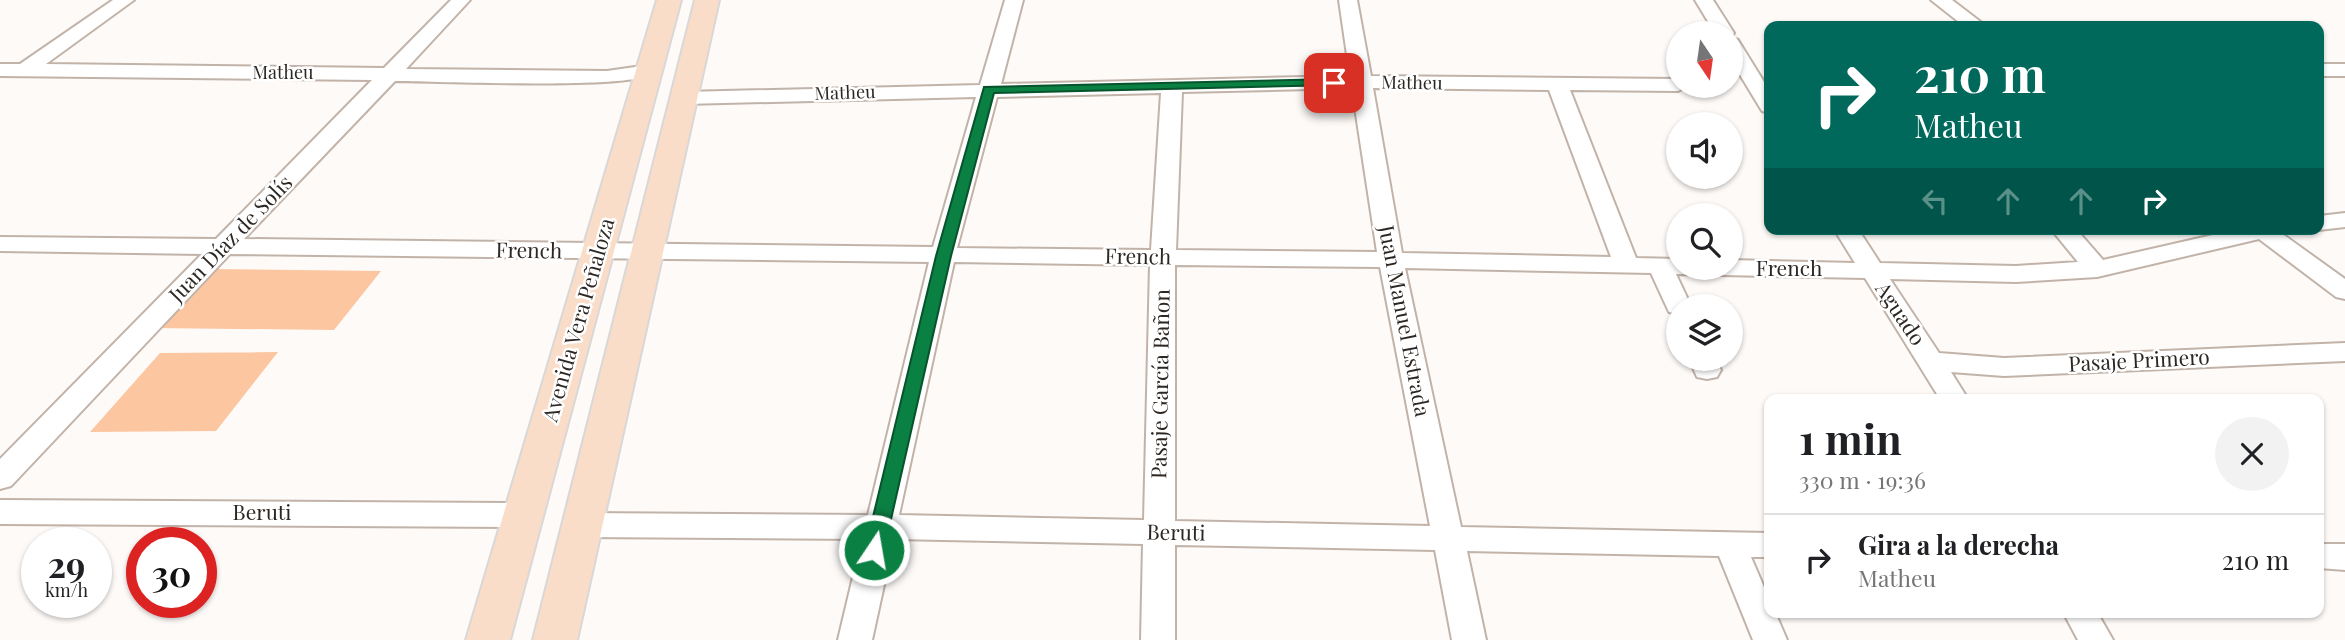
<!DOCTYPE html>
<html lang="es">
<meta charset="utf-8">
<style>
:root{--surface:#fff;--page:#f2f2f2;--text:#202124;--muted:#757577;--line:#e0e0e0}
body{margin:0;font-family:"Playfair Display",serif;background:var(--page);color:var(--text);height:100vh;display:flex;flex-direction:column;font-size:26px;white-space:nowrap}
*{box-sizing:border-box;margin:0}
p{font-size:23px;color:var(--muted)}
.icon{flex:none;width:38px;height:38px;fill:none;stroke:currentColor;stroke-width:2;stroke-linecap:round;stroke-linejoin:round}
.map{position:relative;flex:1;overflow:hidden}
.drawer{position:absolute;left:1764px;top:394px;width:560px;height:224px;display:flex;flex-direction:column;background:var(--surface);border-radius:14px;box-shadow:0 2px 5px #0004}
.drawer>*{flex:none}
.banner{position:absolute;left:1764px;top:21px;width:560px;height:214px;border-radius:14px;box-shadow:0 2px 5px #0004;background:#00695c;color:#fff;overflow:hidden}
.needle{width:46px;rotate:167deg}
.buttons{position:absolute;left:1666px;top:21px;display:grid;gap:14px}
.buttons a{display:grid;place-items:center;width:77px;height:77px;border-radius:50%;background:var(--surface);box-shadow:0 2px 5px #0004;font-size:35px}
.speed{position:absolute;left:21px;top:527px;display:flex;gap:14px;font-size:35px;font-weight:700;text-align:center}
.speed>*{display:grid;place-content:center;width:91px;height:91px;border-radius:50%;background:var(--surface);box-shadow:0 2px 5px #0004;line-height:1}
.speed small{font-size:18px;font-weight:400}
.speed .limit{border:10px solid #d22;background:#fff;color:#111}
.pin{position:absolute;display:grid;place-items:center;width:60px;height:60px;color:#fff;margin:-30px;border-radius:14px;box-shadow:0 4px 10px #0006}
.me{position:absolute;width:77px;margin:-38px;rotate:12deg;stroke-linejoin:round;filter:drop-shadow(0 0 5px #0008)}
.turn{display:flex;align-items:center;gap:24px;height:147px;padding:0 35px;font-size:32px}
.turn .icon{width:91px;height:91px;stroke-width:2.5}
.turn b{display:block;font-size:49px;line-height:60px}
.lanes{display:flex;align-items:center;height:66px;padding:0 35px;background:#0003;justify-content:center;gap:35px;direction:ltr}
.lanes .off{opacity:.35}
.round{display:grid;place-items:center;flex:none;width:74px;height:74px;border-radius:37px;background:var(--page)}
.summary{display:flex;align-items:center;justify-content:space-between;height:119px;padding:0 35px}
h1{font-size:42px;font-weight:700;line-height:52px}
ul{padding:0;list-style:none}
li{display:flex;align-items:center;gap:21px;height:91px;padding:0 35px;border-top:2px solid var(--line)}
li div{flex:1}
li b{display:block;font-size:26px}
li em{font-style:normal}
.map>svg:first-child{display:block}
.green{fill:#fbc6a0}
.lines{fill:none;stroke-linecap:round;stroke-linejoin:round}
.minor-casing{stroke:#c2b3a9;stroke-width:4}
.major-casing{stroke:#d9d8d7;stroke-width:4}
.minor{fill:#fff;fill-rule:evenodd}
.major{fill:#faddc8;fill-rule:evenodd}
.route{fill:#0b8043;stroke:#07532c;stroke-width:2}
.labels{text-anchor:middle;stroke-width:5;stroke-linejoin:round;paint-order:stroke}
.far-street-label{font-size:18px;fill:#2d2723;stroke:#fff}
.street-label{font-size:21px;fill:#2d2723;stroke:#fff}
</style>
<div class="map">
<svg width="2345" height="640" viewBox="0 0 2345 640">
<rect width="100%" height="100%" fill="#fdfaf8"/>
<!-- green -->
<path class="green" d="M212,269L381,271L334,330L155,328Z
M278,352L216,431L90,432L160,353Z"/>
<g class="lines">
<defs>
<path id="minor" d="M113,0H134L46,64L384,68L451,0H470L406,69L607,71L649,65L659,71C645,91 431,81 395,81L244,239L933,247L976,97L684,104L674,98L684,92L980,85L1005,0H1023L1001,84L1350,76L1339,0H1357L1371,76L1678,79V86H1688L1678,91L1570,90L1636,258L1678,259V268H1731V260L1855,263L1834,229H1858L1880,263L2016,266L2078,262L2051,229H2076L2103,260L2239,229H2284L2281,233L2345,279V299L2336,297L2259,239L2097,277L2016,282L1890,279L1939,353L2004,358L2345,343V361L2004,376L1951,372L1968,399H1940L1865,278L1676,274L1691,306H1678V314L1669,312L1651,273L1405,268L1461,527L1769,533V557H1751L1769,599V612H1775L1787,640H1753L1719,556L1467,551L1486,640H1452L1435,550L1175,545V640H1141L1143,544L894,539L872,640H838L862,539L583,537L572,533L567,525L572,517L583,513L868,515L929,262L230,254L11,486L0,489V459L202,254L0,251V237L216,239L372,80L0,76V64H20ZM1352,88L1377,252L1176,250L1182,92ZM1373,88L1549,90L1611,257L1402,253ZM1161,93L1151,250L957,248L997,97ZM954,262L1150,265L1144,520L899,515ZM1175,265L1380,267L1430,526L1175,521Z
M1695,0H1713L1734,33L1731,37V33H1715Z
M1931,0H1952L1986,26H1964Z
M1731,38L1738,40L1769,90V113L1762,111L1731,60Z
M2319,64H2345V76H2319Z
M2345,213V227L2319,230L2315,229H2319V216Z
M1689,359H1715L1721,370L1717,377L1707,379L1697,377Z
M0,500L524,503L535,507L539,515L535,523L524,527L0,524Z
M2319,544H2345V570L2319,568Z
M2063,612H2097L2113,640H2078Z"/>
<path id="major" d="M657,0H681L510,640H466Z
M695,0H719L577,640H533Z"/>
</defs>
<!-- minor casing -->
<use href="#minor" class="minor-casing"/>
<!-- major casing -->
<use href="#major" class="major-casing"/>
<!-- minor -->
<use href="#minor" class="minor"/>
<!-- major -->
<use href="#major" class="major"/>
</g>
<!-- route -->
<path class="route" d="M1334,79L1340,83L1338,85L994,93L951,256L884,550L881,555H867L865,550L936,256L984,87Z"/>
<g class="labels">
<!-- far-street labels -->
<g class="far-street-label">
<text x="283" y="79">Matheu</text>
<text transform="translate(1412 83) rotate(1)" y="6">Matheu</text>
<text transform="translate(845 93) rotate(-2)" y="6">Matheu</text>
</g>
<!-- street labels -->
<g class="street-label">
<text transform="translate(231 239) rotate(-46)" y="7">Juan Díaz de Solís</text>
<text transform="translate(529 251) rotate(1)" y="7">French</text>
<text transform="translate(1138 257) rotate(1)" y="7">French</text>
<text x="1789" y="276">French</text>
<text transform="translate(1900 314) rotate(56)" y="7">Aguado</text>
<text transform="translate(579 320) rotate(-74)" y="7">Avenida Vera Peñaloza</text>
<text transform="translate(1404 321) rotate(79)" y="7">Juan Manuel Estrada</text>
<text transform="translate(2139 361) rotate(-3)" y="7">Pasaje Primero</text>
<text transform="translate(1161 384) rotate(-89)" y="7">Pasaje García Bañon</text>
<text x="262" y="520">Beruti</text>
<text transform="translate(1176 533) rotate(1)" y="7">Beruti</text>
</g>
</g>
</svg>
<div class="buttons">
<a><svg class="needle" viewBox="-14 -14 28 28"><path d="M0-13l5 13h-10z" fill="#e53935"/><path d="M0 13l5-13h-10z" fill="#757577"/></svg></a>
<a><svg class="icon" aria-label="sound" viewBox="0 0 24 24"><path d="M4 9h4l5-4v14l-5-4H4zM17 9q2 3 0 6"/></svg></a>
<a><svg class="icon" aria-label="search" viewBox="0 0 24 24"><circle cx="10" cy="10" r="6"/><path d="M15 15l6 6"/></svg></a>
<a><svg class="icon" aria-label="layers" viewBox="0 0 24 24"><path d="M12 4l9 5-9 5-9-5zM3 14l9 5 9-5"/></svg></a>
</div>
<div class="speed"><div>29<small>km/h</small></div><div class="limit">30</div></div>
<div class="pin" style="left:1334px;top:83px;background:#d93025"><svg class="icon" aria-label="arrive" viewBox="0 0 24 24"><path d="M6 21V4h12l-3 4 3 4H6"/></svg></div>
<svg class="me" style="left:874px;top:550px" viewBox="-20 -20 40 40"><circle r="17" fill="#0b8043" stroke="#fff" stroke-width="3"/><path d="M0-11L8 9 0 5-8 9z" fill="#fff"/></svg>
<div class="banner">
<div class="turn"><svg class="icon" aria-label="right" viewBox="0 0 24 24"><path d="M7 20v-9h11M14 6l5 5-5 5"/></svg><div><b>210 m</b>Matheu</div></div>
<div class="lanes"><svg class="icon off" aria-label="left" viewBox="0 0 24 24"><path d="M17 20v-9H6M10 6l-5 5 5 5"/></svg><svg class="icon off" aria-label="ahead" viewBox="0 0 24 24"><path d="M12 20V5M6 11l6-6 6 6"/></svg><svg class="icon off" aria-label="ahead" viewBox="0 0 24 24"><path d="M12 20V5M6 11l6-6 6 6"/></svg><svg class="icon" aria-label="right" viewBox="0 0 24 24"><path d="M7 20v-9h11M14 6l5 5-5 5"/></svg></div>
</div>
<section class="drawer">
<div class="summary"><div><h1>1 min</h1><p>330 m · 19:36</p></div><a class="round"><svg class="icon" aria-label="close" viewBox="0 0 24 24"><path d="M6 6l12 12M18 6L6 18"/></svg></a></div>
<ul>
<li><svg class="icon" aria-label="right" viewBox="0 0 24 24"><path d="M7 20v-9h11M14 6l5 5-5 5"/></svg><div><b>Gira a la derecha</b><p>Matheu</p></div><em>210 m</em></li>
</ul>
</section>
</div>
